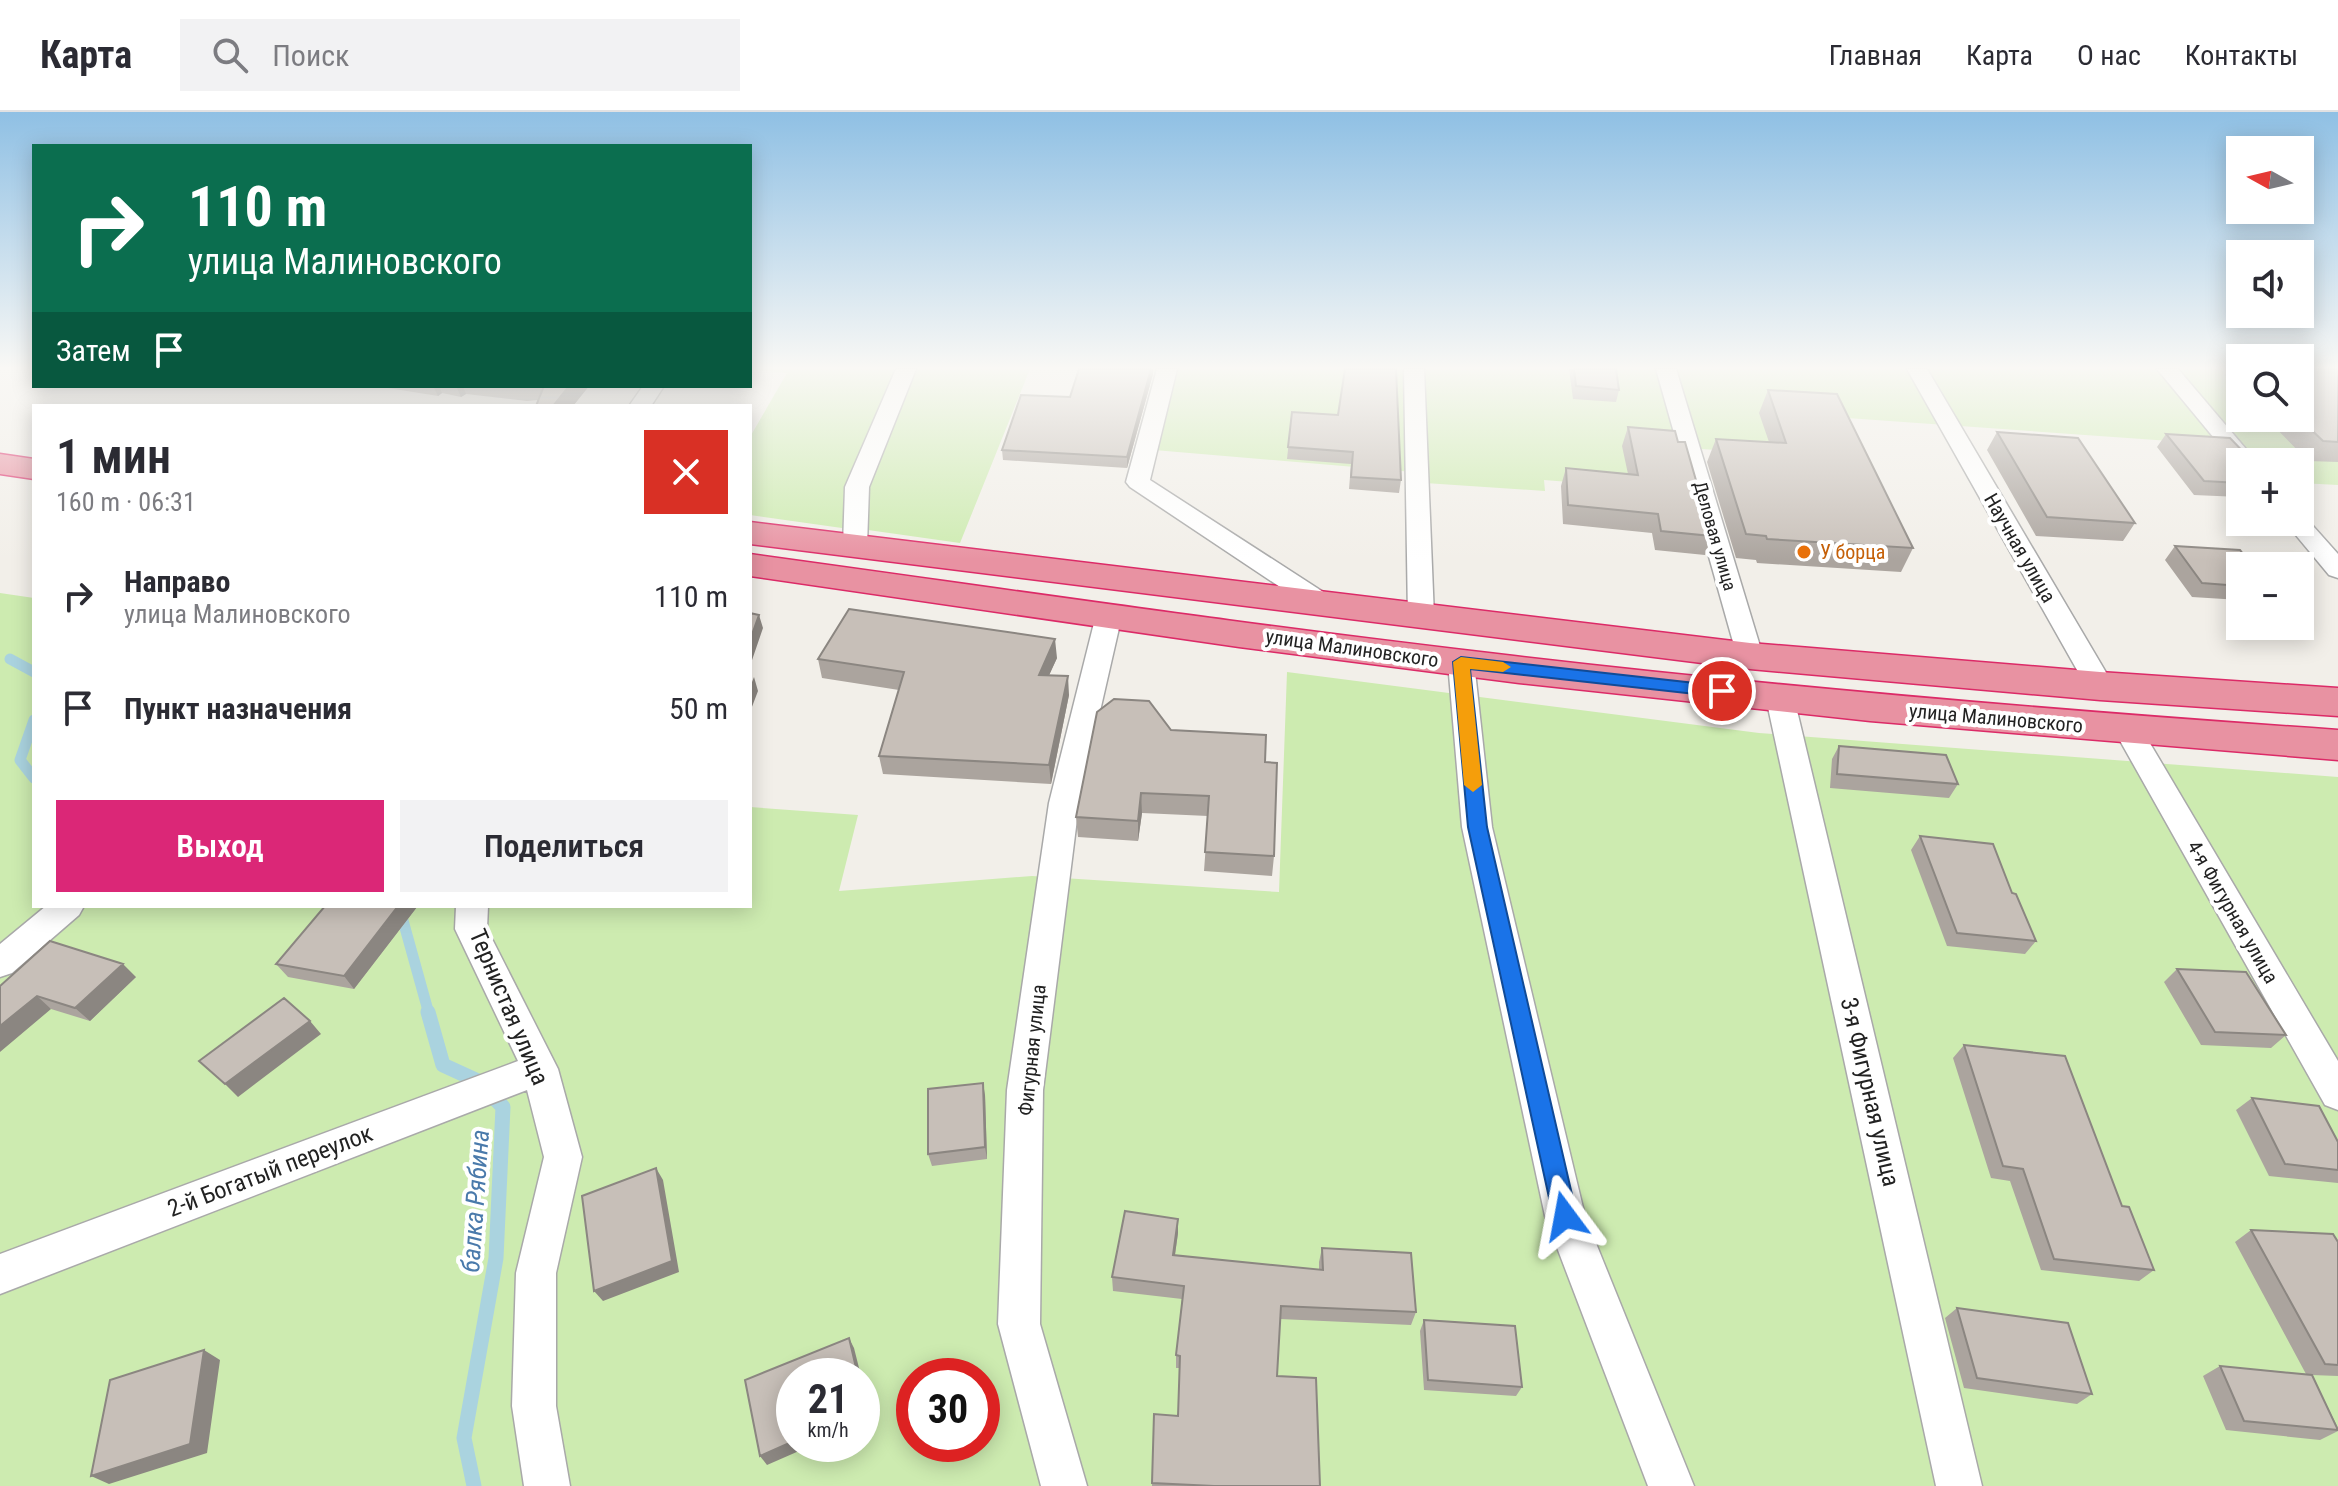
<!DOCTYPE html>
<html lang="ru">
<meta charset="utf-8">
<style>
:root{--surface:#fff;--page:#f2f2f3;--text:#2b2b33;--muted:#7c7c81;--line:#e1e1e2;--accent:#db2777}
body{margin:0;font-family:"Roboto Condensed",sans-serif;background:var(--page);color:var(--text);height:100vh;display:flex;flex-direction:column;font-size:30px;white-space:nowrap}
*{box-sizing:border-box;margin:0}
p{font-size:26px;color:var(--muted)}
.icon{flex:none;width:44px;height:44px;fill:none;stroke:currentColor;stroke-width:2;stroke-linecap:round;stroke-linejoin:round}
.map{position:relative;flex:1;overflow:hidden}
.sheet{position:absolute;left:32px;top:292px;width:720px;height:504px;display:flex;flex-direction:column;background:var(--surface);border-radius:0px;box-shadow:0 4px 20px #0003}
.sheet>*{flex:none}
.top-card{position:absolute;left:32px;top:32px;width:720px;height:244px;border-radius:0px;box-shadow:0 4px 20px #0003;background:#0b6e4f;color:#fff;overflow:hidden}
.needle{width:52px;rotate:278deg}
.buttons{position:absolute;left:2226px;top:24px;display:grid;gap:16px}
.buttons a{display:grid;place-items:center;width:88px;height:88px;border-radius:0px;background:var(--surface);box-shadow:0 4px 20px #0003;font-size:40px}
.speed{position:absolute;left:776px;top:1246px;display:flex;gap:16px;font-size:40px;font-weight:700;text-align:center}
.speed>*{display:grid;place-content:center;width:104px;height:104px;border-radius:50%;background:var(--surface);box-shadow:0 4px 20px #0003;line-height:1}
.speed small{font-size:20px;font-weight:400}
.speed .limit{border:12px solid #d22;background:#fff;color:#111}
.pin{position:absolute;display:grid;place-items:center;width:68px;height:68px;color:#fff;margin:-34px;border:4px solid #fff;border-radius:50%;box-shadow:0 2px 8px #0007}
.me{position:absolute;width:88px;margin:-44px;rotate:347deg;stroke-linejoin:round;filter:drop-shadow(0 0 6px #0008)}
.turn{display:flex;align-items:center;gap:28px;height:168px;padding:0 24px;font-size:36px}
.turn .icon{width:104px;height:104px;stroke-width:2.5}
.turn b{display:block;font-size:56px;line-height:68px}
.then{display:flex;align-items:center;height:76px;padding:0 24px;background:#0003;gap:16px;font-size:30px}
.round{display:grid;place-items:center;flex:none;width:84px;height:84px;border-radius:0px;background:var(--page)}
.overview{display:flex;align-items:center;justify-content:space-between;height:136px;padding:0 24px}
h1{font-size:48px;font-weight:600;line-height:60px}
.primary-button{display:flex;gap:16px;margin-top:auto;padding:16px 24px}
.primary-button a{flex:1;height:92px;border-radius:0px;background:var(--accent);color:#fff;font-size:32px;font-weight:600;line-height:92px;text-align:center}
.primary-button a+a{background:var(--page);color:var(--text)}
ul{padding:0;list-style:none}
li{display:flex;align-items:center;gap:24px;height:112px;padding:0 24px}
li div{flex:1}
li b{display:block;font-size:30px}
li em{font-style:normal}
header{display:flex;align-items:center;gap:48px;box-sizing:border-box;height:112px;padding:0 40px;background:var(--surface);border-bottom:2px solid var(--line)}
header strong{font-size:38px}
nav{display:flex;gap:44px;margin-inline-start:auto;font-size:28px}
.search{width:560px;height:72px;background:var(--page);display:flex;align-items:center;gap:20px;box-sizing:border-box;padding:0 28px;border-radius:0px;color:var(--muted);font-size:30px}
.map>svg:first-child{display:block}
.grass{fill:#cdebb0;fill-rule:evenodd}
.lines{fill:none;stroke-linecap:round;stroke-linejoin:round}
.stream-far1{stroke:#aad3df;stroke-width:11}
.stream{stroke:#aad3df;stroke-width:15}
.street-casing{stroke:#a9a9a9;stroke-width:3}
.highway-casing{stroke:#dc2a67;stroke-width:3}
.street{fill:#fff;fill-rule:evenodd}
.highway{fill:#e892a2;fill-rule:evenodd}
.wall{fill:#aba49e}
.shaded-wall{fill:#8b8681}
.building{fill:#c7bfb8;stroke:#8b8681;stroke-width:2}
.route{fill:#1a73e8;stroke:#114b97;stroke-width:2}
.slow{fill:#f59e0b}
.food-dot{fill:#e8710a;stroke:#fff;stroke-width:3}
.labels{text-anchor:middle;stroke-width:8;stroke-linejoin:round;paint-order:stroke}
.far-street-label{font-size:18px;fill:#222;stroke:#fff}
.street-label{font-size:20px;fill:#222;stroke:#fff}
.food-label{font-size:20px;fill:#c56008;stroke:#fff;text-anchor:start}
.near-street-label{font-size:24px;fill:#222;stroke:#fff}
.near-water-label{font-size:26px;font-style:italic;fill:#4a7aab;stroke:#fff}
</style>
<header>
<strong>Карта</strong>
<div class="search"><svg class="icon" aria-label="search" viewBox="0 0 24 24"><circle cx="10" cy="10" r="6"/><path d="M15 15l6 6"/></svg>Поиск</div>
<nav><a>Главная</a><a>Карта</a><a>О нас</a><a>Контакты</a></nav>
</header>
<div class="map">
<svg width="2338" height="1374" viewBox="0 0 2338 1374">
<rect width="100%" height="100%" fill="#f2efe9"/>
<!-- grass -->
<path class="grass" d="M750,257H901L850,371L849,417L750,403V325L787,261Z
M913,257H1030L960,431L868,418L867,371Z
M1113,257H2240V306H2300L2338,257V373L2300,371V350H2254L2241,334L1819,304L1834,345L1684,336L1697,380L1544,368L1545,379L1425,371V361L1154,338L1172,261Z
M0,481L34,486V794H750V695L858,703L839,779L1032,764L1279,780L1287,560L1759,621L2338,665V1374H0ZM794,1264H862V1332H794ZM914,1264H982V1332H914Z"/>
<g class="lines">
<!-- stream-far1 -->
<path class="stream-far1" d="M10,547L34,560
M34,608L20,648L34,666
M399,794L429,902"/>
<!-- stream -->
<path class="stream" d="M428,900L443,953L478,969L503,995L496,1146L464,1326L474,1374"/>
<defs>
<path id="street" d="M896,257H916L869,375L867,434L864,439H846L843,434L845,375Z
M1157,257H1177L1150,368L1334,487L1338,493L1334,499H1316L1130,375L1126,370Z
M1404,257H1424L1434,505L1430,511L1421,513L1412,511L1408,505Z
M1656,257H1676L1763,544L1759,550L1750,553L1741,550L1737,544Z
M1907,257H1927L2114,574L2110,581L2100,583L2090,581Z
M2157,257H2178L2257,350H2240L2238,355Z
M643,274H664L651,294H629Z
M2300,404L2305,405L2338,442V466L2329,463L2285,410H2300Z
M1109,495L1118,497L1122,503L1079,691L1043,978L1040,1212L1087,1374H1041L998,1212L1007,978L1049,691L1096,503L1100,497Z
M1461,541L1471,544L1474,550L1492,715L1585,1104L1694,1374H1648L1545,1104L1462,715L1448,550L1451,544Z
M1780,577L1790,579L1794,586L1982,1374H1936L1766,586L1770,579Z
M2128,608L2138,611L2338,949V998L2325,993L2114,618L2118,611Z
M46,794H84L79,803L12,861L0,865V832Z
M456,794H488L487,817L558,957L582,1045L556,1161V1294L570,1374H524L512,1294L516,1161L544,1045L527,978L0,1182V1142L518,949L455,817Z"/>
<path id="highway" d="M0,342L34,347V367L0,362Z
M750,410L1750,531L2100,560L2338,576V604L2100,588L1750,557L750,432Z
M750,442C1005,477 1259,515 1514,544C1788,576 2063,599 2338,618V648L1870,609L1519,571L1239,535L750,464Z"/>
</defs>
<!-- street casing -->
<use href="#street" class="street-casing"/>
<!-- highway casing -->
<use href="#highway" class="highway-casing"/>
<!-- street -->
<use href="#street" class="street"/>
<!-- highway -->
<use href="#highway" class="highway"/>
</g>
<!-- wall -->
<path class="wall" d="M1079,257H1153V262L1127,356L1003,348L1002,338L1070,285Z
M1569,257H1616L1619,278L1616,290L1573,287Z
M2229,257H2240V279L2225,263Z
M2338,257V350L2308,349L2266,306H2300Z
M316,274H589L573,294H536L538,288L527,289L466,282L461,285L442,281L438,284L388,276Z
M1768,278L1913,436L1901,460L1757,451L1756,448L1736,446L1707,350L1716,327L1769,330L1759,301Z
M1292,300L1401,368L1399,381L1349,377L1351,352L1287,347Z
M1628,315L1678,330L1712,424L1705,443L1655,438L1652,421L1563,412L1561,374L1566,356L1628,362L1622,334Z
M1997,320L2135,411L2123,429L2036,424L1987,338Z
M2166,322L2240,350V385L2194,383L2157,335Z
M2175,434L2240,454V488L2192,485L2165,448Z
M1057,546L1049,563L1069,583L1051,672L883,662L879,644L899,578L822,566L818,547Z
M1171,618L1274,744L1272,764L1204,759L1208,704L1142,701L1138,729L1078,725L1076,705Z
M1839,634L1958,672L1949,686L1830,676L1832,647Z
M1920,724L2012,781L2036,829L2025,842L1947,834L1911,738Z
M325,794H416L417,795L354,877L288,865L276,852Z
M2177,857L2286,923L2271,936L2201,933L2164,870Z
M136,865L90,909L51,897L0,874Z
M1964,933L2122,1094L2154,1158L2139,1169L2041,1158L2010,1069L1991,1066L1953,946Z
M985,983L987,1047L932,1054L928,1042Z
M2252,986L2338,1030V1071L2269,1064L2236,998Z
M2251,1118L2338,1130V1264L2312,1263L2338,1316V1319L2320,1328L2226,1318L2203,1264L2220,1254L2306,1262L2235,1130Z
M1178,1121L1175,1143L1319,1158V1150L1322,1136L1416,1200L1411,1213L1280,1207L1277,1264L1320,1374H1152L1154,1302L1178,1304L1180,1256H1176V1243L1182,1187L1113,1179L1112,1165Z
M1957,1196L2092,1282L2077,1292L1964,1276L1945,1206Z
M1424,1208L1522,1275L1516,1284L1424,1278L1420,1219Z"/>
<!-- shaded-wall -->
<path class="shaded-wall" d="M1151,257H1153V262L1127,356V345Z
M433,274H439L442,281L438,284Z
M456,274H463L466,282L461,285Z
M569,274H589L573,294H553Z
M759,503L763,516L750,554V528Z
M1055,527L1057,546L1041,581L1039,563Z
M1068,564L1069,583L1051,672L1049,653Z
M754,565L758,579L750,600V575Z
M1141,681L1142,701L1138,729V709Z
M398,794H416L417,795L354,877L344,864Z
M123,852L136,865L90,909L75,896Z
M37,884L51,897L0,940V914Z
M310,909L321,922L238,985L225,972Z
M983,971L985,983L987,1047L985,1035Z
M656,1056L663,1068L679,1160L603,1189L594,1179Z
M1178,1107V1121L1173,1156V1143Z
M849,1226L854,1236L861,1264H858Z
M204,1238L220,1248L207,1341L109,1372L91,1364Z
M862,1268L872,1307L862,1311Z
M794,1329V1332H815L767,1353L760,1344Z"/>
<!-- building -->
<path class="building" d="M1079,257H1151L1127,345L1002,338L1021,283L1070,285Z
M1345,257H1396L1401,368L1351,365L1353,340L1288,335L1292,300L1338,303Z
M1574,257H1616L1619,278L1576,274Z
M2300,257H2338V330L2323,329L2299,306Z
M544,274H569L553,294H536Z
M1768,278L1837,282L1913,436L1767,427L1766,424L1746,422L1716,327L1786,331Z
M1628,315L1675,319L1678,330H1685L1712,424L1661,419L1658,402L1568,393L1566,356L1638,363Z
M1997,320L2078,326L2135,411L2047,405Z
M2166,322L2230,326L2253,350H2240V371L2204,369Z
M2175,434L2240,438L2252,454H2240V474L2202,471Z
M849,497L1055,527L1039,563L1068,564L1049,653L879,644L904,560L818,547Z
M750,501L759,503L750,528Z
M1114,587L1149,589L1171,618L1266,623L1265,650L1277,651L1274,744L1205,740L1209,684L1141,681L1138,709L1076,705L1097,600Z
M1839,634L1946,643L1958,672L1837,662Z
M1920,724L1993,732L2012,781L2016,782L2036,829L1957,821Z
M325,794H398L344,864L276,852Z
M50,829L123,852L75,896L37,884L0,914V874Z
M2177,857L2246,860L2286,923L2215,920Z
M284,886L310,909L225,972L199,949Z
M1964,933L2065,944L2122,1094L2129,1095L2154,1158L2054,1147L2023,1057L2003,1054Z
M983,971L985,1035L928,1042V977Z
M2252,986L2319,994L2338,1030V1058L2285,1052Z
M656,1056L672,1149L594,1179L582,1084Z
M1125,1099L1178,1107L1173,1143L1323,1158L1322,1136L1411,1141L1416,1200L1281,1194L1277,1264L1316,1266L1320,1374H1214L1152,1371L1154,1302L1178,1304L1180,1244L1176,1243L1184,1174L1112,1165Z
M2251,1118L2333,1122L2338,1130V1253L2325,1252Z
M1957,1196L2068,1211L2092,1282L1977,1266Z
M1424,1208L1515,1214L1522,1275L1428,1268Z
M849,1226L858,1264H794V1329L760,1344L745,1268Z
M204,1238L190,1332L91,1364L110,1268Z
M2220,1254L2312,1263L2338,1318L2244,1309Z
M862,1279L867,1298L862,1300Z"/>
<!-- sky -->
<linearGradient id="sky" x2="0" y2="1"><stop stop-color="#8fc0e4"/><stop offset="0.57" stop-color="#f9f8f5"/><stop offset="1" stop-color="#f9f8f5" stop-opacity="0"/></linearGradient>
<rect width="2338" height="449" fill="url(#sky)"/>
<!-- route -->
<path class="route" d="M1461,545L1722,574L1730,579L1722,585L1470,557L1487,715L1577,1104L1573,1112L1565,1116L1556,1112L1553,1104L1468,715L1453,550Z"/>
<!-- slow -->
<path class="slow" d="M1461,545L1503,550L1511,555L1503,560L1470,557L1482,673L1473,680L1464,673L1453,550Z"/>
<!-- markers -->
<circle class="food-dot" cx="1804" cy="440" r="8"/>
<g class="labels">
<!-- far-street labels -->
<g class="far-street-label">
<text transform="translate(1715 424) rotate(74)" y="6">Деловая улица</text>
</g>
<!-- street labels -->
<g class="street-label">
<text transform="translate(2020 436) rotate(60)" y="7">Научная улица</text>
<text transform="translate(1352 536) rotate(8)" y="7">улица Малиновского</text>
<text transform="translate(1996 606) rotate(5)" y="7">улица Малиновского</text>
<text transform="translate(2233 800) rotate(60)" y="7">4-я Фигурная улица</text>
<text transform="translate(1032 938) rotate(-84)" y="7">Фигурная улица</text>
</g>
<!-- food labels -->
<g class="food-label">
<text x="1820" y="447">У борца</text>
</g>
<!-- near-street labels -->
<g class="near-street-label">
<text transform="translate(509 895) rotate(67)" y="8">Тернистая улица</text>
<text transform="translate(1870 980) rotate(77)" y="8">3-я Фигурная улица</text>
<text transform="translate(270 1059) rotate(-21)" y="8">2-й Богатый переулок</text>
</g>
<!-- near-water labels -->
<g class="near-water-label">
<text transform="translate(475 1089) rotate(-86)" y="9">балка Рябина</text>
</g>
</g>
</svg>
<div class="buttons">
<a><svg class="needle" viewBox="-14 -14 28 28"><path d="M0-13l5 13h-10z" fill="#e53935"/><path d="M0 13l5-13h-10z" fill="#7c7c81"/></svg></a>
<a><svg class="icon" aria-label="sound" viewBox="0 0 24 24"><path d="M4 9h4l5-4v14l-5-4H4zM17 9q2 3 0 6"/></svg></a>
<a><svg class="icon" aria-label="search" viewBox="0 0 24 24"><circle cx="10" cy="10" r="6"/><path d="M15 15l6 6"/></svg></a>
<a>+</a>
<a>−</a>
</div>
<div class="speed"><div>21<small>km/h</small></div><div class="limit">30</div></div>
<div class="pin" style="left:1722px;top:579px;background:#d93025"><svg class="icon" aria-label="arrive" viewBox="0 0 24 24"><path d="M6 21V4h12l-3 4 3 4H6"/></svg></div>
<svg class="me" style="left:1565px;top:1104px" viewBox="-20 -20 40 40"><path d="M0-17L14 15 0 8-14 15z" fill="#1a73e8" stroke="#fff" stroke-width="4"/></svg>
<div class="top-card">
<div class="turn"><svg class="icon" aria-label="right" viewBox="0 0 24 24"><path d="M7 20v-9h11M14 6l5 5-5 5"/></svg><div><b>110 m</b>улица Малиновского</div></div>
<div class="then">Затем<svg class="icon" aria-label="arrive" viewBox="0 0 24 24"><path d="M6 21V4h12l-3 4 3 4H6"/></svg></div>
</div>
<section class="sheet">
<div class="overview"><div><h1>1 мин</h1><p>160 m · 06:31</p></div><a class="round" style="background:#d93025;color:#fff"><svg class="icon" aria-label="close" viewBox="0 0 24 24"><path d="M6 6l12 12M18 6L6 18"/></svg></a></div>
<ul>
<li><svg class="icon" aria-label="right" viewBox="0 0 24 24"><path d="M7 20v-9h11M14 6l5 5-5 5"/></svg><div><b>Направо</b><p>улица Малиновского</p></div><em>110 m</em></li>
<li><svg class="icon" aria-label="arrive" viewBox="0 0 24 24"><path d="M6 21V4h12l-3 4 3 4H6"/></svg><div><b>Пункт назначения</b></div><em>50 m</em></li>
</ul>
<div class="primary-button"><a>Выход</a><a>Поделиться</a></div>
</section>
</div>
